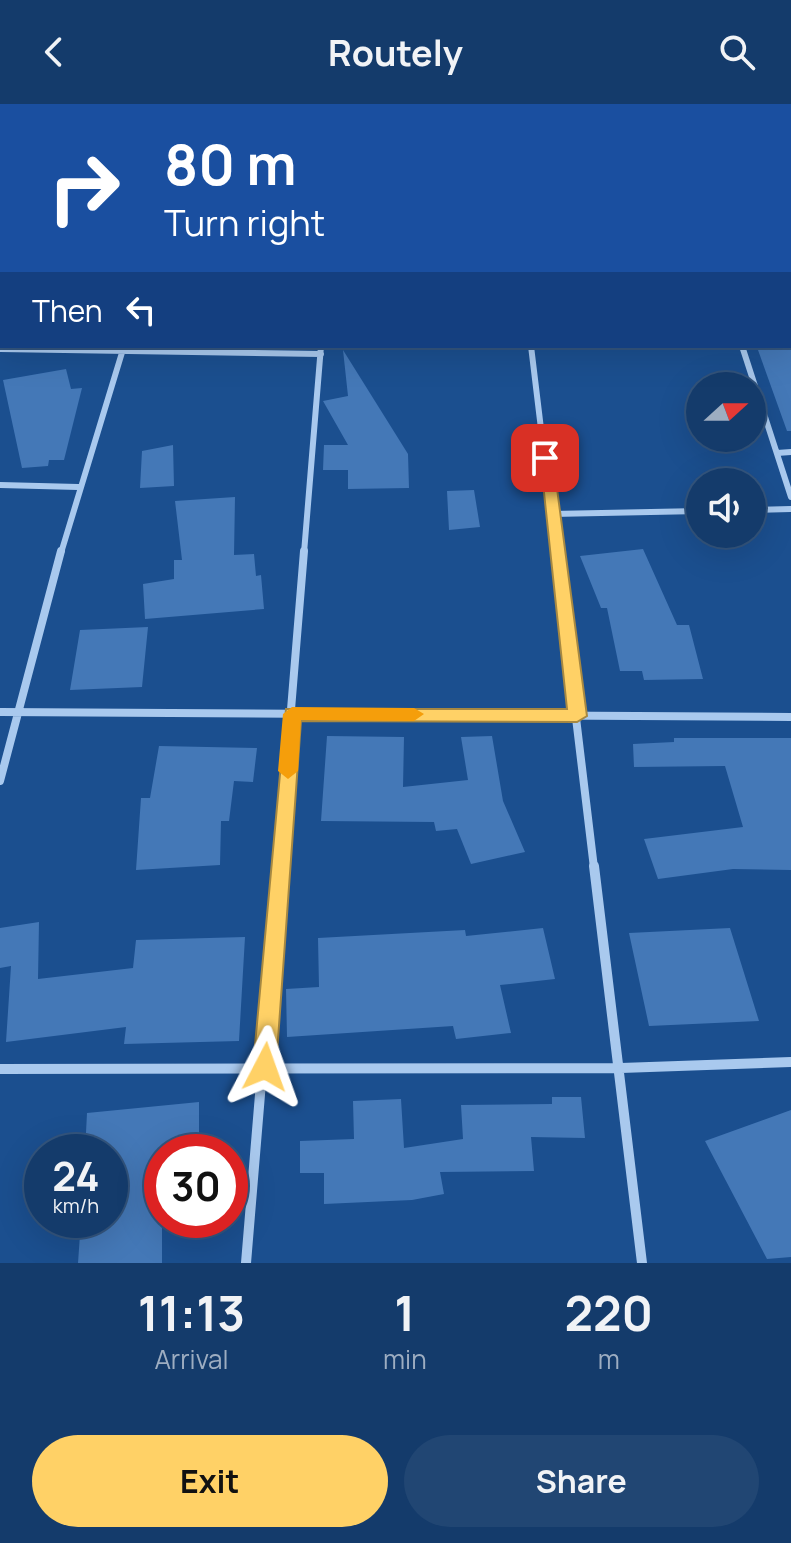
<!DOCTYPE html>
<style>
:root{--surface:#143b6b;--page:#214673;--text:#f1f3f6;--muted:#9dadc1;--line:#33557e;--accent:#ffd166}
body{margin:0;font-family:Manrope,sans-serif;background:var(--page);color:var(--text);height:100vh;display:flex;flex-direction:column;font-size:30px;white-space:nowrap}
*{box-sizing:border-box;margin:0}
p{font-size:26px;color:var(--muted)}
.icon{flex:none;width:44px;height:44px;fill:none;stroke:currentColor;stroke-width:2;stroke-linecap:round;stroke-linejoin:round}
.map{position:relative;height:1159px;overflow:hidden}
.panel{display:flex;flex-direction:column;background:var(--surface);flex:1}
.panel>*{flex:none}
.guide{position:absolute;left:0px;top:0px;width:792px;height:244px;box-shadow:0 8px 32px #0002,0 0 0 2px var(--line);background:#1a4fa0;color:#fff;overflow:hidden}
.needle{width:52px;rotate:69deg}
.tools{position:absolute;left:686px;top:268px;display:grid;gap:16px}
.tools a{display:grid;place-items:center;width:80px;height:80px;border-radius:50%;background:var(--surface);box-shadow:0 8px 32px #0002,0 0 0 2px var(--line);font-size:40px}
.speed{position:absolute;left:24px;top:1030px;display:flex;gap:16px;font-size:40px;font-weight:700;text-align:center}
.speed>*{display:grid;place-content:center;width:104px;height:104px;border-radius:50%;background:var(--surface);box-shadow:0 8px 32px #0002,0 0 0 2px var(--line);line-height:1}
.speed small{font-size:20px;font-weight:400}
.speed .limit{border:12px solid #d22;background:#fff;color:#111}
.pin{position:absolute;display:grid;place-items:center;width:68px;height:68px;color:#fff;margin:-34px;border-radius:16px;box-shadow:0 4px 12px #0006}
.me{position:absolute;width:88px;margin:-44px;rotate:4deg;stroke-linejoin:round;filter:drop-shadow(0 0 6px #0008)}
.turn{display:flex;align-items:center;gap:28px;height:168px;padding:0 32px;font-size:36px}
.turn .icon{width:104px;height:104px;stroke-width:2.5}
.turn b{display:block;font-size:56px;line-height:68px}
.then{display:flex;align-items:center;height:76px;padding:0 32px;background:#0003;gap:16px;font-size:30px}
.eta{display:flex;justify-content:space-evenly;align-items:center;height:136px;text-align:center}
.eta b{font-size:48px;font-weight:700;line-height:56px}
.cta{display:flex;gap:16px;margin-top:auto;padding:16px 32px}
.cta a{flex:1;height:92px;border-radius:48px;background:var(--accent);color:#111;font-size:32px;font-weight:700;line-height:92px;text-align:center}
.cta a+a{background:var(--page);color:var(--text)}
header{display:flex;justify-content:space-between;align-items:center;height:104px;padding:0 32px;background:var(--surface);font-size:36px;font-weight:700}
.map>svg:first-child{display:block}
.building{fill:#4478b7}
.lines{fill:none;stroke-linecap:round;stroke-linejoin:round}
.street-far2{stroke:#a9c9ee;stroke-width:6}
.street-far1{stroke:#a9c9ee;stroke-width:8}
.street{stroke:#a9c9ee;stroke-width:10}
.route{fill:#ffd166;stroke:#a68842;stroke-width:2}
.slow{fill:#f59e0b}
</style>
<header><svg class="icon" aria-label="back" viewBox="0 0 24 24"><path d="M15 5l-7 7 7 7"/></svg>Routely<svg class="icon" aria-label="search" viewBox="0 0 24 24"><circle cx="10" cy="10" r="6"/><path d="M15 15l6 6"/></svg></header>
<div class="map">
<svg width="791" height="1159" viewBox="0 0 791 1159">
<rect width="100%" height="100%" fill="#1b4f8f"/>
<!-- building -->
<path class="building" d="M791,243V327H787L758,246Z
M343,246L408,350L409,384L348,385V366H323L324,341H348L323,297L348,292Z
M66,265L71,285L82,284L64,356H49L48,362L22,364L3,276Z
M173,341L174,382L140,384L142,347Z
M474,386L480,423L449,426L447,387Z
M235,393L234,451L254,450L256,472L261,471L264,505L145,515L143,480L174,475V456H182L175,397Z
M643,445L677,521H689L703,575L644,576L642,567H620L607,504H601L580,452Z
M148,523L142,583L70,586L80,526Z
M327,632L404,633L403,683L468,676L461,633L492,632L503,697L525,748L471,760L457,725L436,727L434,718L321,717Z
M674,634H791V766L733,765L658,775L644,735L743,723L725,662L634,663L633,640L674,638Z
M159,642L257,644L253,678L234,677L229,717H221L220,761L136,766L141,694H150Z
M39,818L38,875L133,864L136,836L245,833L239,937L124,940L126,923L6,938L11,862L0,864V824Z
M543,824L555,875L500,881L511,929L456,935L453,922L287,933L286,885L319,883L318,834L465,826L466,832Z
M730,824L759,917L649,922L629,829Z
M552,993H581L585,1034L531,1033L534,1067L440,1068L444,1090L412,1096L324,1100V1069H300V1037L354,1035L353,997L401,995L404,1044L463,1035L461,1001L552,1000Z
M199,998V1048H162V1159H78L81,1116H110V1048H85L87,1009Z
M791,1006V1153L767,1155L705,1037Z"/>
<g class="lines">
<!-- street-far2 -->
<path class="street-far2" d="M531,242L556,449
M742,242L791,393
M0,245L321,250
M777,349L791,348
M0,381L78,383
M752,406L791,405
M552,410L700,407
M61,449L124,242
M304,449L321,242"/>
<!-- street-far1 -->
<path class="street-far1" d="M556,447L594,764
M0,608L791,613
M0,677L61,447
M278,764L304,447"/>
<!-- street -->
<path class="street" d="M594,762L642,1159
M0,965L621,964L791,958
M246,1159L279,762"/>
</g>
<!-- route -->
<path class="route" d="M540,351L553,354L587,612L577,618L301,617L276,963L273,970L265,974L257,970L253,963L286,605H567Z"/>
<!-- slow -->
<path class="slow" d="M292,603L414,604L424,610L414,617L301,616L298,667L288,675L278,667L283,610Z"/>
</svg>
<div class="tools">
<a><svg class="needle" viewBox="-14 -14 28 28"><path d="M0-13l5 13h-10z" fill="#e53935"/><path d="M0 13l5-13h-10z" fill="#9dadc1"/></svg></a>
<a><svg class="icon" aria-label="sound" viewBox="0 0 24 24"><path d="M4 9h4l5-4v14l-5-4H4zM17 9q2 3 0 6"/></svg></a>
</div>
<div class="speed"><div>24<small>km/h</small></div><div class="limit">30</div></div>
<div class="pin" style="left:545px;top:354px;background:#d93025"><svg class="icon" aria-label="arrive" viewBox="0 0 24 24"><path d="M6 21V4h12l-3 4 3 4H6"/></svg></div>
<svg class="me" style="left:265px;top:963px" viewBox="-20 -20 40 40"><path d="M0-17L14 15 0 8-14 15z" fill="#ffd166" stroke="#fff" stroke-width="4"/></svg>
<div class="guide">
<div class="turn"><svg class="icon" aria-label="right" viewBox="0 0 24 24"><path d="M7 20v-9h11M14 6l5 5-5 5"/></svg><div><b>80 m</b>Turn right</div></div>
<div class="then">Then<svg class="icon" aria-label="left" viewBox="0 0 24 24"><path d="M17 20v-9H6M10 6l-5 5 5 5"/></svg></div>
</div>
</div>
<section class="panel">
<div class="eta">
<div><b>11:13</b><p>Arrival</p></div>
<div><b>1</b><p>min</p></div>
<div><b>220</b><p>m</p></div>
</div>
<div class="cta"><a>Exit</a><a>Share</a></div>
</section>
